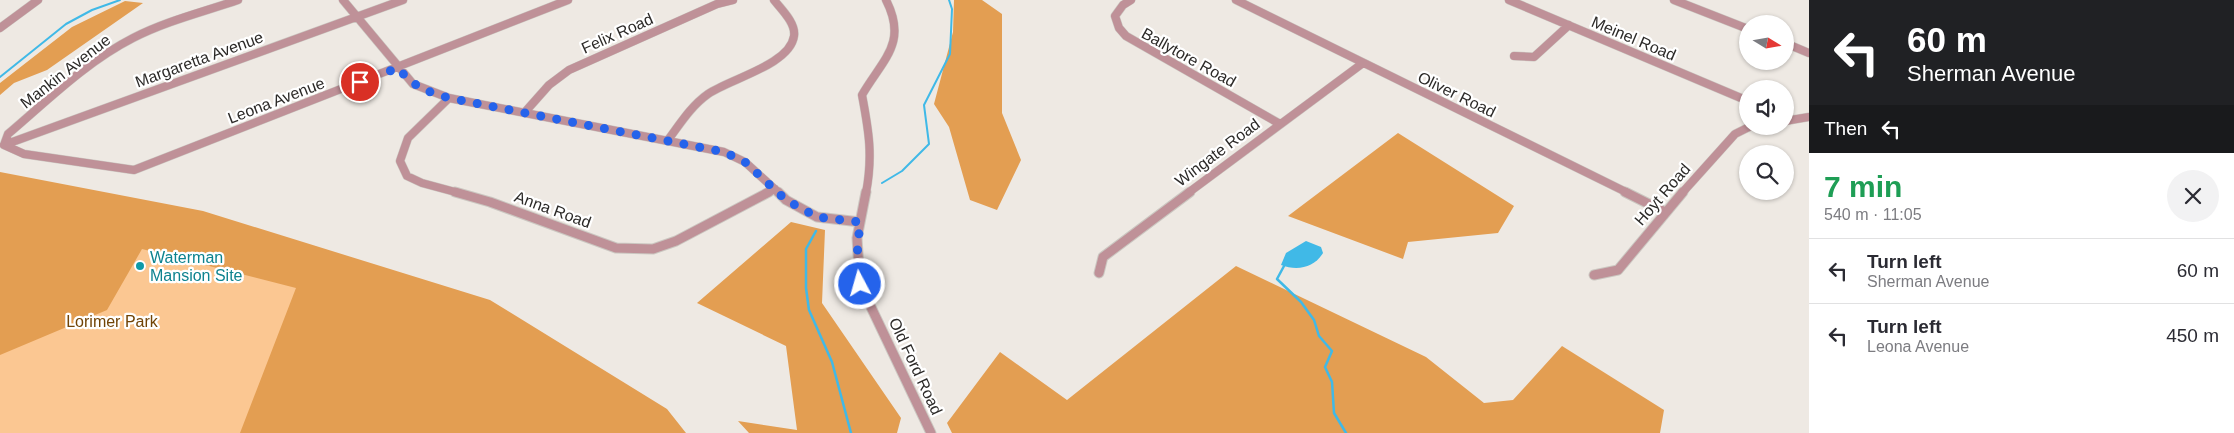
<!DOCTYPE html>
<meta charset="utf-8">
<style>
:root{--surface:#fff;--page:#f2f2f3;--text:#2b2b33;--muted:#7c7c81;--line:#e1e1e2}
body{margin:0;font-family:Helvetica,sans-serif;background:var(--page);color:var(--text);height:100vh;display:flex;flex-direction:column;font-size:19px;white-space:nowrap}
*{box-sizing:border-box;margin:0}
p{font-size:16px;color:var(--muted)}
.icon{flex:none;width:28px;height:28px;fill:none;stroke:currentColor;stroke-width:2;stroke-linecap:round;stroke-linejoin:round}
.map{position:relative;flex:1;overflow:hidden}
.panel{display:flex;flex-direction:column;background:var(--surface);width:425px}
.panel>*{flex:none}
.top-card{background:#202124;color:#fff;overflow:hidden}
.needle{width:32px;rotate:101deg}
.tools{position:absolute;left:1739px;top:15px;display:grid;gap:10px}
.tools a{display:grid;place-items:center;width:55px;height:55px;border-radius:50%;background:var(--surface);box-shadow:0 1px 4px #0004;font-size:25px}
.pin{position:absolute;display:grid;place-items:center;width:42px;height:42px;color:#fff;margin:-21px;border:2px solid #fff;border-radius:50%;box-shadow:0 1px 5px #0007}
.me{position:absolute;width:55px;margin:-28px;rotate:354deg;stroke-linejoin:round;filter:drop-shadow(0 0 4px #0008)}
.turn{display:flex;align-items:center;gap:18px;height:105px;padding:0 15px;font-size:22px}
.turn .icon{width:65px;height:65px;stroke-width:2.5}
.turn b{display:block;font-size:35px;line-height:42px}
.then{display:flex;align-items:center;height:48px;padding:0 15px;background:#0003;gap:10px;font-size:19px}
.round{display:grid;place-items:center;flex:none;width:52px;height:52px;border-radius:26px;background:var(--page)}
.overview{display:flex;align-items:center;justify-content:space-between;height:85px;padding:0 15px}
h1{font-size:30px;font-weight:700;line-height:38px;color:#1e9e55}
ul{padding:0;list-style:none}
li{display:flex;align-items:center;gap:15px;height:65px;padding:0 15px;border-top:1px solid var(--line)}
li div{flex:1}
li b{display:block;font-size:19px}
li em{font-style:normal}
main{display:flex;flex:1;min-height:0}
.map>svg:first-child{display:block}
.green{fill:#fbc792}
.forest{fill:#e39e52}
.water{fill:#40b9e7}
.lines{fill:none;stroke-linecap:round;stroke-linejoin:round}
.stream-far1{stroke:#40b9e7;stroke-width:2}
.stream{stroke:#40b9e7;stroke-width:2.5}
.minor-far1-casing{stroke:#cbc7c1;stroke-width:9}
.minor-casing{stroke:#cbc7c1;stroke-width:11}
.minor-far1{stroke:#bf9198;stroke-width:8}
.minor{stroke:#bf9198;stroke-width:9}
.route{stroke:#2563eb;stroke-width:9;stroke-dasharray:0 16.2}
.culture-dot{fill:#0f9aa8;stroke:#fff;stroke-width:2}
.labels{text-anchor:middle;stroke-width:4.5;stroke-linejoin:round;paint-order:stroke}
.street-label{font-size:16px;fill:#2c2a28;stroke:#fff}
.culture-label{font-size:16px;fill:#0d838f;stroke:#fff;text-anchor:start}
.park-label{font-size:16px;fill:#714406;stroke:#fff}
</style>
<main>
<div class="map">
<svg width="1809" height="433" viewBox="0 0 1809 433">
<rect width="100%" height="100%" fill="#eee9e3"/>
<!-- green -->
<path class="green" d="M0,197L138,212L629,433H0Z"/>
<!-- forest -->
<path class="forest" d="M954,0H982L1002,14V113L1021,160L997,210L970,200L949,127L934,104L953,32Z
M125,1L143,3L47,70L14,83L0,95V83L72,27Z
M1398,133L1514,206L1498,233L1408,242L1403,259L1288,216Z
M0,172L203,211L490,300L667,409L686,433H240L296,288L142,249L107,310L0,355Z
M791,222L825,230L822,303L901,418L897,433H749L738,421L797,430L786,346L697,303Z
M1236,266L1426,357L1484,403L1513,400L1562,346L1664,410L1660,433H952L947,423L1000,352L1067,400Z"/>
<!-- water -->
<path class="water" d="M1306,241L1321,247L1323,253C1314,268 1297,271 1281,265L1286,253Z"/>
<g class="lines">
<!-- stream-far1 -->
<path class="stream-far1" d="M0,77L66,24L92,10L120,0
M882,183L902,171L929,144L924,105L950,54L952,9L949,0"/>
<!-- stream -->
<path class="stream" d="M816,231L806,249V288L809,310L832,362L851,433
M1284,266L1277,279L1301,302L1314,320L1319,336L1332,351L1325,367L1332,382L1334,413L1346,433"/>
<defs>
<path id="minor-far1" d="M343,0L413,84L449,98L724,152L745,162L779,193
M1131,0L1123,5L1115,16L1119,28L1126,36L1280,124
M1236,0L1628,193
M1509,0L1748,101
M1674,0L1748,29
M0,28L38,0
M1785,43L1809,53
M1514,56L1534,57L1569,25
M449,98L408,138L400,161L407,176L422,183L459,193
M525,112L549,85L569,70L717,4L733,0
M1785,121L1809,117
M668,140C680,124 691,106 708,94C729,79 790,65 794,36C796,23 781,9 774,0
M4,145L24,154L134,170L568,0
M4,145L403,0
M4,145L8,134C48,100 86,62 133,38C166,21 203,12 238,0
M766,193L775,189
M866,193C873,156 869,132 862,95C883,59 908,43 886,0
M1188,193L1363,63
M1682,193L1735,134L1751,126"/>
<path id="minor" d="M455,192L490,202L616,248L653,249L676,241L769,192
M778,192L786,200L817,217L860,222
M866,192L857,238L860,284L931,433
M1625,192L1665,212
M1099,273L1103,257L1190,192
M1594,275L1618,270L1683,192"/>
</defs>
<!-- minor-far1 casing -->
<use href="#minor-far1" class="minor-far1-casing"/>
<!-- minor casing -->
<use href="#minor" class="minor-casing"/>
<!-- minor-far1 -->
<use href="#minor-far1" class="minor-far1"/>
<!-- minor -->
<use href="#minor" class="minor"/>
</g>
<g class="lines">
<!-- route -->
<path class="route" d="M360,82L398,68C414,87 425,91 449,98L724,152L745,162L786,200L817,217L860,222L857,256L860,284"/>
</g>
<!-- markers -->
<circle class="culture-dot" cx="140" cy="266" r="5"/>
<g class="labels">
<!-- street labels -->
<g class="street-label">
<text transform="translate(617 33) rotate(-24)" y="6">Felix Road</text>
<text transform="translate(1634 38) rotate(23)" y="6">Meinel Road</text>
<text transform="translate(1189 57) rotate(29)" y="6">Ballytore Road</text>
<text transform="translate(199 59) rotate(-20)" y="6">Margaretta Avenue</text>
<text transform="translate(65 71) rotate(-38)" y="6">Mankin Avenue</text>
<text transform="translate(1457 94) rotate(26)" y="6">Oliver Road</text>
<text transform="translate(276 100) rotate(-21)" y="6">Leona Avenue</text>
<text transform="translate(1217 152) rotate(-37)" y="6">Wingate Road</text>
<text transform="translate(1662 194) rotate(-49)" y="6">Hoyt Road</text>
<text transform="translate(553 209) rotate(20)" y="6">Anna Road</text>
<text transform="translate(916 366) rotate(65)" y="6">Old Ford Road</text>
</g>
<!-- culture labels -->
<g class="culture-label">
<text x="150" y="263">Waterman<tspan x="150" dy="18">Mansion Site</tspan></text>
</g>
<!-- park labels -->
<g class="park-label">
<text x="112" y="327">Lorimer Park</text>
</g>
</g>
</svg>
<div class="tools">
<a><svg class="needle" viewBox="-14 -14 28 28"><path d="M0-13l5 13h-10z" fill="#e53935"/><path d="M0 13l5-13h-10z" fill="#7c7c81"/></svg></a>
<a><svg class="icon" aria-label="sound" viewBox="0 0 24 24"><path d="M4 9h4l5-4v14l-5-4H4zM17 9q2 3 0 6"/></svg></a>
<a><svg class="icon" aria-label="search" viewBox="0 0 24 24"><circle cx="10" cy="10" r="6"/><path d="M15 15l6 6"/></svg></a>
</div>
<div class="pin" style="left:360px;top:82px;background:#d93025"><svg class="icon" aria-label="arrive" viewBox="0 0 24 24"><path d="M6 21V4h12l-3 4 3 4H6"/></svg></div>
<svg class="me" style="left:860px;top:284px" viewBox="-20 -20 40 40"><circle r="17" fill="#2563eb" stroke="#fff" stroke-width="3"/><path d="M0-11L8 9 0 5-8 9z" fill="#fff"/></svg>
</div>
<section class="panel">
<div class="top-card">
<div class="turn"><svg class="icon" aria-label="left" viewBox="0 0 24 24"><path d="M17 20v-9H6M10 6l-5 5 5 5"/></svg><div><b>60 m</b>Sherman Avenue</div></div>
<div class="then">Then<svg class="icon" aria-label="left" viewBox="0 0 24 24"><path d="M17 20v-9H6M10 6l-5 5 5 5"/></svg></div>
</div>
<div class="overview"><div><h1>7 min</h1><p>540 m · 11:05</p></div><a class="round"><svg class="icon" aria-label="close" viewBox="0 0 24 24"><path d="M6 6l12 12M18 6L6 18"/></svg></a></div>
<ul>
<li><svg class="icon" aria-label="left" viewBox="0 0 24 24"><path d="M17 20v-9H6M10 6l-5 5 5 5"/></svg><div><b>Turn left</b><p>Sherman Avenue</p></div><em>60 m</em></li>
<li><svg class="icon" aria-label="left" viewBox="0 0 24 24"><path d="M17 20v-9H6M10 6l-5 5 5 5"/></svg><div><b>Turn left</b><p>Leona Avenue</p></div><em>450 m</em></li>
</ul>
</section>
</main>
